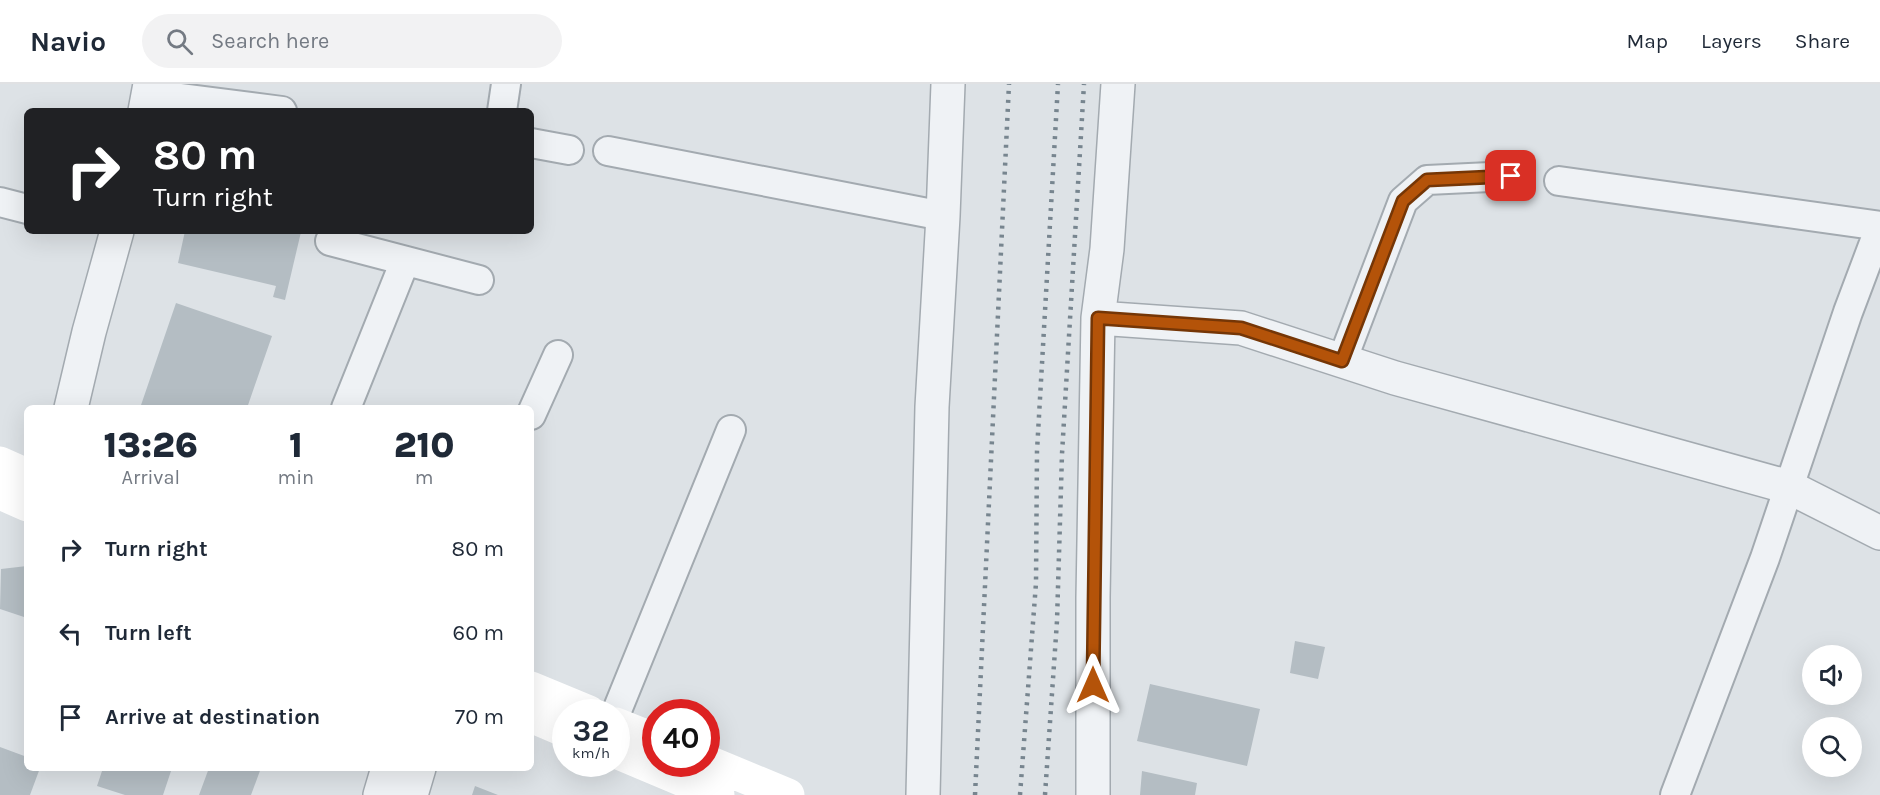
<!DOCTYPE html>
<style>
:root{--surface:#fff;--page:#f2f2f3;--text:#1f2937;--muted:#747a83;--line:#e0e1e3}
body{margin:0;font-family:Karla,sans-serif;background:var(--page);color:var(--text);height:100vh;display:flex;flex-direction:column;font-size:22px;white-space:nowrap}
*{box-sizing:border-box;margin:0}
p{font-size:20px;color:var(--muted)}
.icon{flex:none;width:33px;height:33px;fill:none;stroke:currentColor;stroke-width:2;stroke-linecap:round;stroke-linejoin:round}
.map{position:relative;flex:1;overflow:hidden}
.side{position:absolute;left:24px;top:321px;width:510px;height:366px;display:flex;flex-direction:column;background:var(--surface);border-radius:9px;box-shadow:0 6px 24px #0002}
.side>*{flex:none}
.guide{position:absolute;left:24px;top:24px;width:510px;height:126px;border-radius:9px;box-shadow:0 6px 24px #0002;background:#202124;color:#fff;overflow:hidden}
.controls{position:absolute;left:1802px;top:561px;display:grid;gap:12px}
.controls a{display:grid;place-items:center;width:60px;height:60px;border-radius:50%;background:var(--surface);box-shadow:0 6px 24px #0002;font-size:30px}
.speed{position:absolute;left:552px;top:615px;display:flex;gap:12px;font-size:30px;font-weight:700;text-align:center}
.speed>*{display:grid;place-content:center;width:78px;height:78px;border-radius:50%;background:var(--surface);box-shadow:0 6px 24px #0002;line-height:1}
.speed small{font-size:15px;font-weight:400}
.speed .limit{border:9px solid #d22;background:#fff;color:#111}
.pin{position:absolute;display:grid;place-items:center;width:51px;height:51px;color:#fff;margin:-26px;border-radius:12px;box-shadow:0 3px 9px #0006}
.me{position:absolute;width:66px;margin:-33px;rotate:0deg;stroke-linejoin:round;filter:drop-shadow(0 0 4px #0008)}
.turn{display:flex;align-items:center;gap:21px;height:126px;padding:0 30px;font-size:27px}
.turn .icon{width:78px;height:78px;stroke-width:2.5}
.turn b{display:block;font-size:42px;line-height:51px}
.eta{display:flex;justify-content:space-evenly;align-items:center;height:102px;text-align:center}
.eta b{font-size:36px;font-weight:800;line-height:42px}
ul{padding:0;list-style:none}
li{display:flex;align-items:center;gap:18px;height:84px;padding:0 30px}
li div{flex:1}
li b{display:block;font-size:22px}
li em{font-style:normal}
header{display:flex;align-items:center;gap:36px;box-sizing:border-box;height:84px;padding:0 30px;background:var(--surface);border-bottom:2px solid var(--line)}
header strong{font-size:28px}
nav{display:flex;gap:33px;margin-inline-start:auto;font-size:21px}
.search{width:420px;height:54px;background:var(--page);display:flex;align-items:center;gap:15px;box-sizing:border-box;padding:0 21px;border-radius:33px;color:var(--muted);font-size:22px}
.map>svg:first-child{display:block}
.building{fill:#b4bdc3}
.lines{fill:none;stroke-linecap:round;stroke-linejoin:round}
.minor-casing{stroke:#a3aab0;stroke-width:32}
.tertiary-casing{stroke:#a3aab0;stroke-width:36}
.minor{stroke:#eff2f5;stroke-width:28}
.tertiary{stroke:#eff2f5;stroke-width:33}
.secondary{stroke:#fff;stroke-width:33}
.rail{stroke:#77858f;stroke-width:4.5;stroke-dasharray:3 6;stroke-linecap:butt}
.route-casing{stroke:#753606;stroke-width:15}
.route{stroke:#b45309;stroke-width:10}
</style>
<header>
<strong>Navio</strong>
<div class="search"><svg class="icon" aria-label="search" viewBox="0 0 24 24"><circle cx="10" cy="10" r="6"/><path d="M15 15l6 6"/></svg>Search here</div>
<nav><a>Map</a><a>Layers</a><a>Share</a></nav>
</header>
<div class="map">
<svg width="1880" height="711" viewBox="0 0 1880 711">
<rect width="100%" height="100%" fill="#dde2e6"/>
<!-- building -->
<path class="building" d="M185,147L301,148L285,216L273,213L276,202L178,179Z
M176,219L272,252L247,324H140Z
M27,482V534L0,525L1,485Z
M1295,557L1325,563L1318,595L1290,589Z
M1150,600L1260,625L1247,682L1137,657Z
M0,663L27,673V684H40L30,711H0Z
M103,684H172L163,711H125L97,702Z
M209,684H261L251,711H199Z
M1142,687L1197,699L1195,711H1140Z
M475,702L498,711H472Z"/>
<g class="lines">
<defs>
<path id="minor" d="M149,10L282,27
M502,27L506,0
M531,59L569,66
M608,67L943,132
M1559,97L1880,142
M0,118L27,125
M330,157L479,196
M1342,277L1403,117L1427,96L1511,92
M346,324L405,177
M531,331L558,271
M616,629L731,346
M1675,711L1765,474L1848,228L1880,143"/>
<path id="tertiary" d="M145,27L150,0
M1098,234L1241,244L1395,294L1789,403L1880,449
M71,324L89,248L117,147
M380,711L388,684
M411,711L419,684
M923,711L932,323L943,132L948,0
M1093,711V513L1098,234L1107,165L1118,0"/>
</defs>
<!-- minor casing -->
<use href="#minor" class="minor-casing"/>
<!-- tertiary casing -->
<use href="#tertiary" class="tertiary-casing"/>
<!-- minor -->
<use href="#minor" class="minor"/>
<!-- tertiary -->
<use href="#tertiary" class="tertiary"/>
<!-- secondary -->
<path class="secondary" d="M0,379L27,391
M0,409L27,421
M531,604L589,628
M531,632L566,647
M616,640L656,656
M616,668L718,711
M706,677L788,711"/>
<!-- rail -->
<path class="rail" d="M975,711L1009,0
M1020,711L1036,499L1037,367L1058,0
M1045,711L1057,537L1062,370L1084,0"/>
</g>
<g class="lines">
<defs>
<path id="route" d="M1093,601L1098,234L1241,244L1342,277L1403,117L1427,96L1511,92"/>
</defs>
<!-- route casing -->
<use href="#route" class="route-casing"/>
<!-- route -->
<use href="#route" class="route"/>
</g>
</svg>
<div class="controls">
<a><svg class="icon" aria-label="sound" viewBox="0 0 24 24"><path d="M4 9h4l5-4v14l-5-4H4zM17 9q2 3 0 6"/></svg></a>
<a><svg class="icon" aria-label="search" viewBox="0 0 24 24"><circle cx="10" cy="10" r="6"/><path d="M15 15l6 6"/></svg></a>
</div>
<div class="speed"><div>32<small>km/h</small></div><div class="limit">40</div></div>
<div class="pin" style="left:1511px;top:92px;background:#d93025"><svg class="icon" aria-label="arrive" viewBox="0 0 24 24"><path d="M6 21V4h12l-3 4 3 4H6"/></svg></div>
<svg class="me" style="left:1093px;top:601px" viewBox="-20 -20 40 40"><path d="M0-17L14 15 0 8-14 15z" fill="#b45309" stroke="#fff" stroke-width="4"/></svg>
<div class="guide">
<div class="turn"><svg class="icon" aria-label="right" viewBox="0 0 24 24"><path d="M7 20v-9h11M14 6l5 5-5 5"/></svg><div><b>80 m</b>Turn right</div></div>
</div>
<section class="side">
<div class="eta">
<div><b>13:26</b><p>Arrival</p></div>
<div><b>1</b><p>min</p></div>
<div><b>210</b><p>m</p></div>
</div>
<ul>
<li><svg class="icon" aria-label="right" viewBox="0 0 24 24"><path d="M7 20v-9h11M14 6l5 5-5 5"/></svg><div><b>Turn right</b></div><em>80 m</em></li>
<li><svg class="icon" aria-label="left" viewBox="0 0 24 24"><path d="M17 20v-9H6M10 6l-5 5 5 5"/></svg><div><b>Turn left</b></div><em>60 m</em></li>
<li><svg class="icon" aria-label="arrive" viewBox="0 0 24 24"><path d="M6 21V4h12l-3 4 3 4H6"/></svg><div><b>Arrive at destination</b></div><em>70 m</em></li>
</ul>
</section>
</div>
